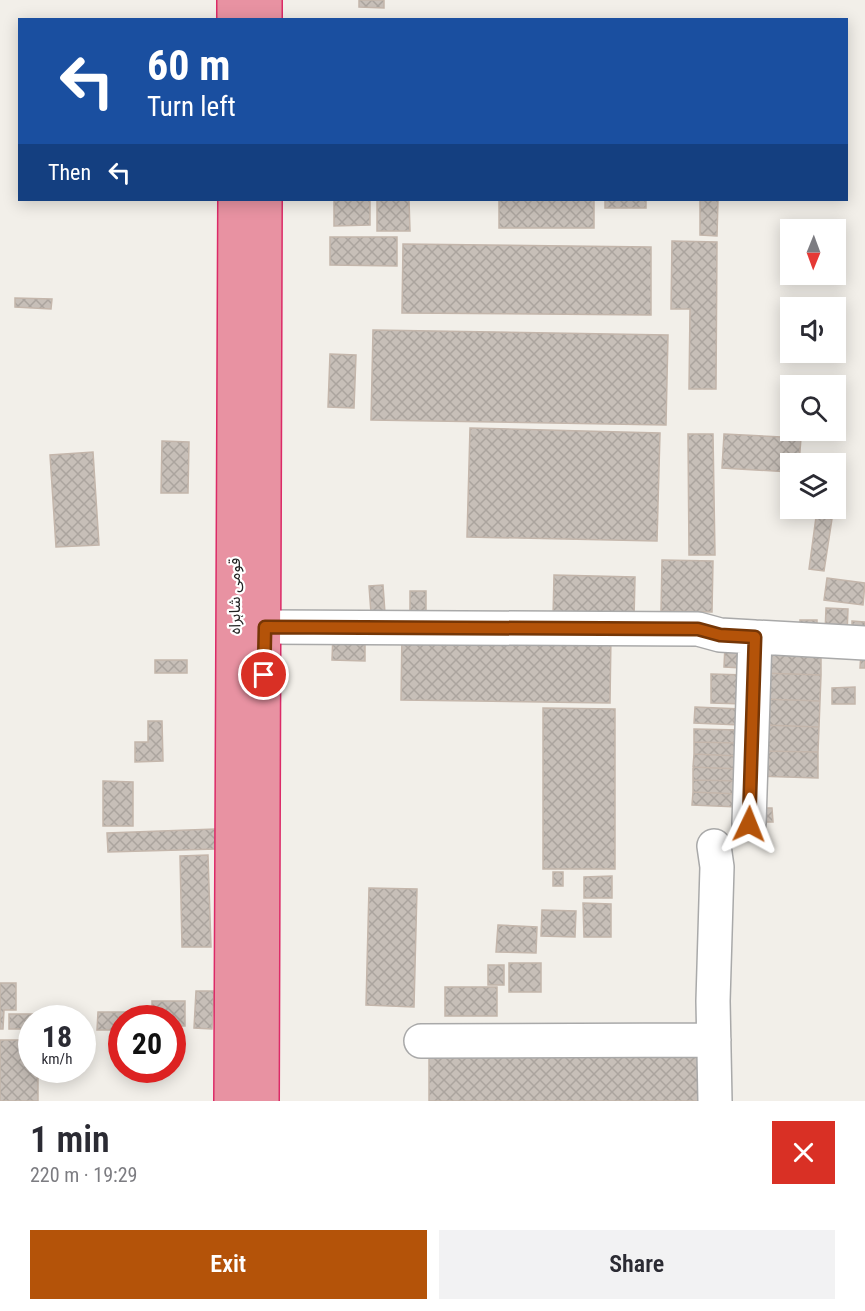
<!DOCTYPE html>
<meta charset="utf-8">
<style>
:root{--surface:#fff;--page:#f2f2f3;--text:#2b2b33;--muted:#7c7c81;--accent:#b45309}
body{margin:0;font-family:"Roboto Condensed","Noto Sans Arabic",sans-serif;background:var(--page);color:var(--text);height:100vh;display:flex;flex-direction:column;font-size:22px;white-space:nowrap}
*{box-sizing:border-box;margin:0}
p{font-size:20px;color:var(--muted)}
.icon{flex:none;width:33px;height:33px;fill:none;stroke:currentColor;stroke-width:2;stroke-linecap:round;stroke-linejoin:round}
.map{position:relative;height:1101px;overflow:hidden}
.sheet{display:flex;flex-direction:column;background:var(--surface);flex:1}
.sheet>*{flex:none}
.hud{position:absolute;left:18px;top:18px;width:830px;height:183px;border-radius:0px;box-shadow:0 3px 15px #0003;background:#1a4fa0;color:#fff;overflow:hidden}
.needle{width:39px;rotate:181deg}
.controls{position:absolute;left:780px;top:219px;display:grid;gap:12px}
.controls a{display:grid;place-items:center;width:66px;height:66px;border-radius:0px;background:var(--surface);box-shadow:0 3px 15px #0003;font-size:30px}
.speed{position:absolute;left:18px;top:1005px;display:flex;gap:12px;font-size:30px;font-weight:700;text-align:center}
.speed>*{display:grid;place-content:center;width:78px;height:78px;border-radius:50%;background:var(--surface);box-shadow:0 3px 15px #0003;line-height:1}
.speed small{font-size:15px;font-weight:400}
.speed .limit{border:9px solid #d22;background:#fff;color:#111}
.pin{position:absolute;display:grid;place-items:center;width:51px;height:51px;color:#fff;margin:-26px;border:3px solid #fff;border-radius:50%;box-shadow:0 2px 6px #0007}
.me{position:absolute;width:66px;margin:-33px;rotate:2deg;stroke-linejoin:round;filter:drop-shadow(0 0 4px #0008)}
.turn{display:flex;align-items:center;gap:21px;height:126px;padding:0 30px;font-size:27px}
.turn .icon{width:78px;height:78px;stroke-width:2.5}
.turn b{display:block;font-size:42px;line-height:51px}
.then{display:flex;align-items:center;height:57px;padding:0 30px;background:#0003;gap:12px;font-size:22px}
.round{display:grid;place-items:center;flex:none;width:63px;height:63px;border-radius:0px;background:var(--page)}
.overview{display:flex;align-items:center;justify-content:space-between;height:102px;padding:0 30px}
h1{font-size:36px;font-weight:600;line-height:45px}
.primary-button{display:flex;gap:12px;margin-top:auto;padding:12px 30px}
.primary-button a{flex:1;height:69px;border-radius:0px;background:var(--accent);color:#fff;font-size:24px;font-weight:600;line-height:69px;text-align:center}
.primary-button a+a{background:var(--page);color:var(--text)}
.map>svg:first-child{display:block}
.building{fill:url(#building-cross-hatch);stroke:#c4b6ab;stroke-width:1.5}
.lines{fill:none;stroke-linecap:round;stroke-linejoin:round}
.minor-casing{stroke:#a9a9a9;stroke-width:36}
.highway-casing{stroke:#dc2a67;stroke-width:36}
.minor{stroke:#fff;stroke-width:33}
.highway{stroke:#e892a2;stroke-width:33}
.route-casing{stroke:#753606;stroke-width:15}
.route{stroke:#b45309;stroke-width:10}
.labels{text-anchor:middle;stroke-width:4.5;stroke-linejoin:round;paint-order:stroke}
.street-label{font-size:16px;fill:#222;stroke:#fff}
</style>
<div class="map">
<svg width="865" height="1101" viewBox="0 0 865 1101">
<defs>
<pattern id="building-cross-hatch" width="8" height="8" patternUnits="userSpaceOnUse" patternTransform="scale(1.5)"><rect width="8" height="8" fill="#c7bfb8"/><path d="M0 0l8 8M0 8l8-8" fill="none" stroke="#aba49e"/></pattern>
</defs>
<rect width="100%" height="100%" fill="#f2efe9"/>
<!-- building -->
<path class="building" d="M359,0H384V8L359,7Z
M334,200H370V225L334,226Z
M377,200H409L410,231H377Z
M499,200H594V228H499Z
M605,200H646V208H605Z
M700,200H718L717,236L700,235Z
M330,237H397V266L330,265Z
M672,241L717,242L716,389H689L690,309H671Z
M403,244L651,247V315L402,313Z
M15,298L52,299L51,309L15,307Z
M373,330L668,335L666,425L371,420Z
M330,354L356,355L354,408L328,407Z
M470,428L660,433L657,541L467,537Z
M688,434H713L715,555H689Z
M724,434L801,438L799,464H790V472L722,468Z
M162,441L189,442L188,493H161Z
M93,452L99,545L56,547L50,455Z
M816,517L832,519L824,571L809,569Z
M662,560L713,561L712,612L661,611Z
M554,575L635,577L634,620L553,618Z
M827,578L865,583L863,605L824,600Z
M383,585L385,613H371L369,586Z
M410,591H426V612H410Z
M826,608L848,609L847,634L825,633Z
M800,620H817V631H800Z
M852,621L865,622V633L852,632Z
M402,632L611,635L610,703L401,700Z
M333,633L365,634V661L332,660Z
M725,645H742V668L724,667Z
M762,648L821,650V675L762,673Z
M861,653H865V668H860Z
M155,660H187V673H155Z
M762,673L821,675L820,701L761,699Z
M711,674L745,675V704L711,703Z
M855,687V704H832V688Z
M761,699L820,701L819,727L760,725Z
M695,707L741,709L740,725L694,723Z
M543,708L615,709V869H543Z
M148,721H162L163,761L135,762V742H148Z
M760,725L819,727L818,752L759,751Z
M694,729L740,730V743L694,742Z
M694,742L740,743L739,756L694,754Z
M759,751L818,752V778L758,776Z
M694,754L739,756V769L693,767Z
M693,767L739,769V781L693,780Z
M693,780L739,781L738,794L693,792Z
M103,781L133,782V826H103Z
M693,792L738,794V807L692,805Z
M760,808H772L773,822H761Z
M215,829L216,849L108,852L107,833Z
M208,855L211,947H182L180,856Z
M553,872H563V886H553Z
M612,876V898H584V877Z
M369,888L417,889L414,1007L366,1005Z
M583,903L611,904V937H584Z
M542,910L576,911L575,937L541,936Z
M498,925L537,927L536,953L496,952Z
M509,963H541V992H509Z
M488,965H504V985H488Z
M0,983H16V1010H4L3,1029H0Z
M445,987H497V1016H445Z
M196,991H214L212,1029L194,1028Z
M152,1001H185V1026H172V1018H152Z
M98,1012H143V1018H122V1030H97Z
M9,1014H38V1018H32V1029H9Z
M0,1040H32V1070H38V1101H0Z
M429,1049L705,1051V1101H429Z"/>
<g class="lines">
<defs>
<path id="minor" d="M265,627L698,629L720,635L865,643
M749,823L755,637
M714,846L717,867L713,1001L715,1101
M421,1041L714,1040"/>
<path id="highway" d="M234,0V20
M265,20V0
M231,1101L235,200
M262,1101L265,200"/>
</defs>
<!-- minor casing -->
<use href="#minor" class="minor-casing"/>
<!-- highway casing -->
<use href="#highway" class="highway-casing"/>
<!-- minor -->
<use href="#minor" class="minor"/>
<!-- highway -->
<use href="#highway" class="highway"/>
</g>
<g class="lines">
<defs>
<path id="route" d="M264,675L265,627L698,629L720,635L755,637L749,824"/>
</defs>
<!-- route casing -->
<use href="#route" class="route-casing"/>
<!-- route -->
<use href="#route" class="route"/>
</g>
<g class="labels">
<!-- street labels -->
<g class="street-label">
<text transform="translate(234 596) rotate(-90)" y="6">قومی شاہراہ</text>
</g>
</g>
</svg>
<div class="controls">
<a><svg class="needle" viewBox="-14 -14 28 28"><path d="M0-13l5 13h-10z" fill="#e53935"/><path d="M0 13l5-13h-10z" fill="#7c7c81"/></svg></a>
<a><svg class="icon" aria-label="sound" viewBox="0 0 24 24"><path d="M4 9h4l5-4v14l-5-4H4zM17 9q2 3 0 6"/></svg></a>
<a><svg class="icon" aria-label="search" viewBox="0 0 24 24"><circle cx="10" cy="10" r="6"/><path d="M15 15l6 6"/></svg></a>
<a><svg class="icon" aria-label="layers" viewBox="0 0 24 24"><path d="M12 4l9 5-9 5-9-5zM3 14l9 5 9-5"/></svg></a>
</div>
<div class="speed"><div>18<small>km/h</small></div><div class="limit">20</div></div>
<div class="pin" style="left:264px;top:675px;background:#d93025"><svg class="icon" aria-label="arrive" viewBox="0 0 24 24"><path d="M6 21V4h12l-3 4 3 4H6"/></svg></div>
<svg class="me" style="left:749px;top:824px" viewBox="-20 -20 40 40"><path d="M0-17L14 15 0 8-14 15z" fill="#b45309" stroke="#fff" stroke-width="4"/></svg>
<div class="hud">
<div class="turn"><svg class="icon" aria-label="left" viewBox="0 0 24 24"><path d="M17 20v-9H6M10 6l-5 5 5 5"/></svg><div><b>60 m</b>Turn left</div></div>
<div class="then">Then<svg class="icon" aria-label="left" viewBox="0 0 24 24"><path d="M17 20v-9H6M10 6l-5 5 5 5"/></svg></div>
</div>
</div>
<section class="sheet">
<div class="overview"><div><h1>1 min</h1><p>220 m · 19:29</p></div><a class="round" style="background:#d93025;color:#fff"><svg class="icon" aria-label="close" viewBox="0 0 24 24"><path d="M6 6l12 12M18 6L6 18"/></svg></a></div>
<div class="primary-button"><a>Exit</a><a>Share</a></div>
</section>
